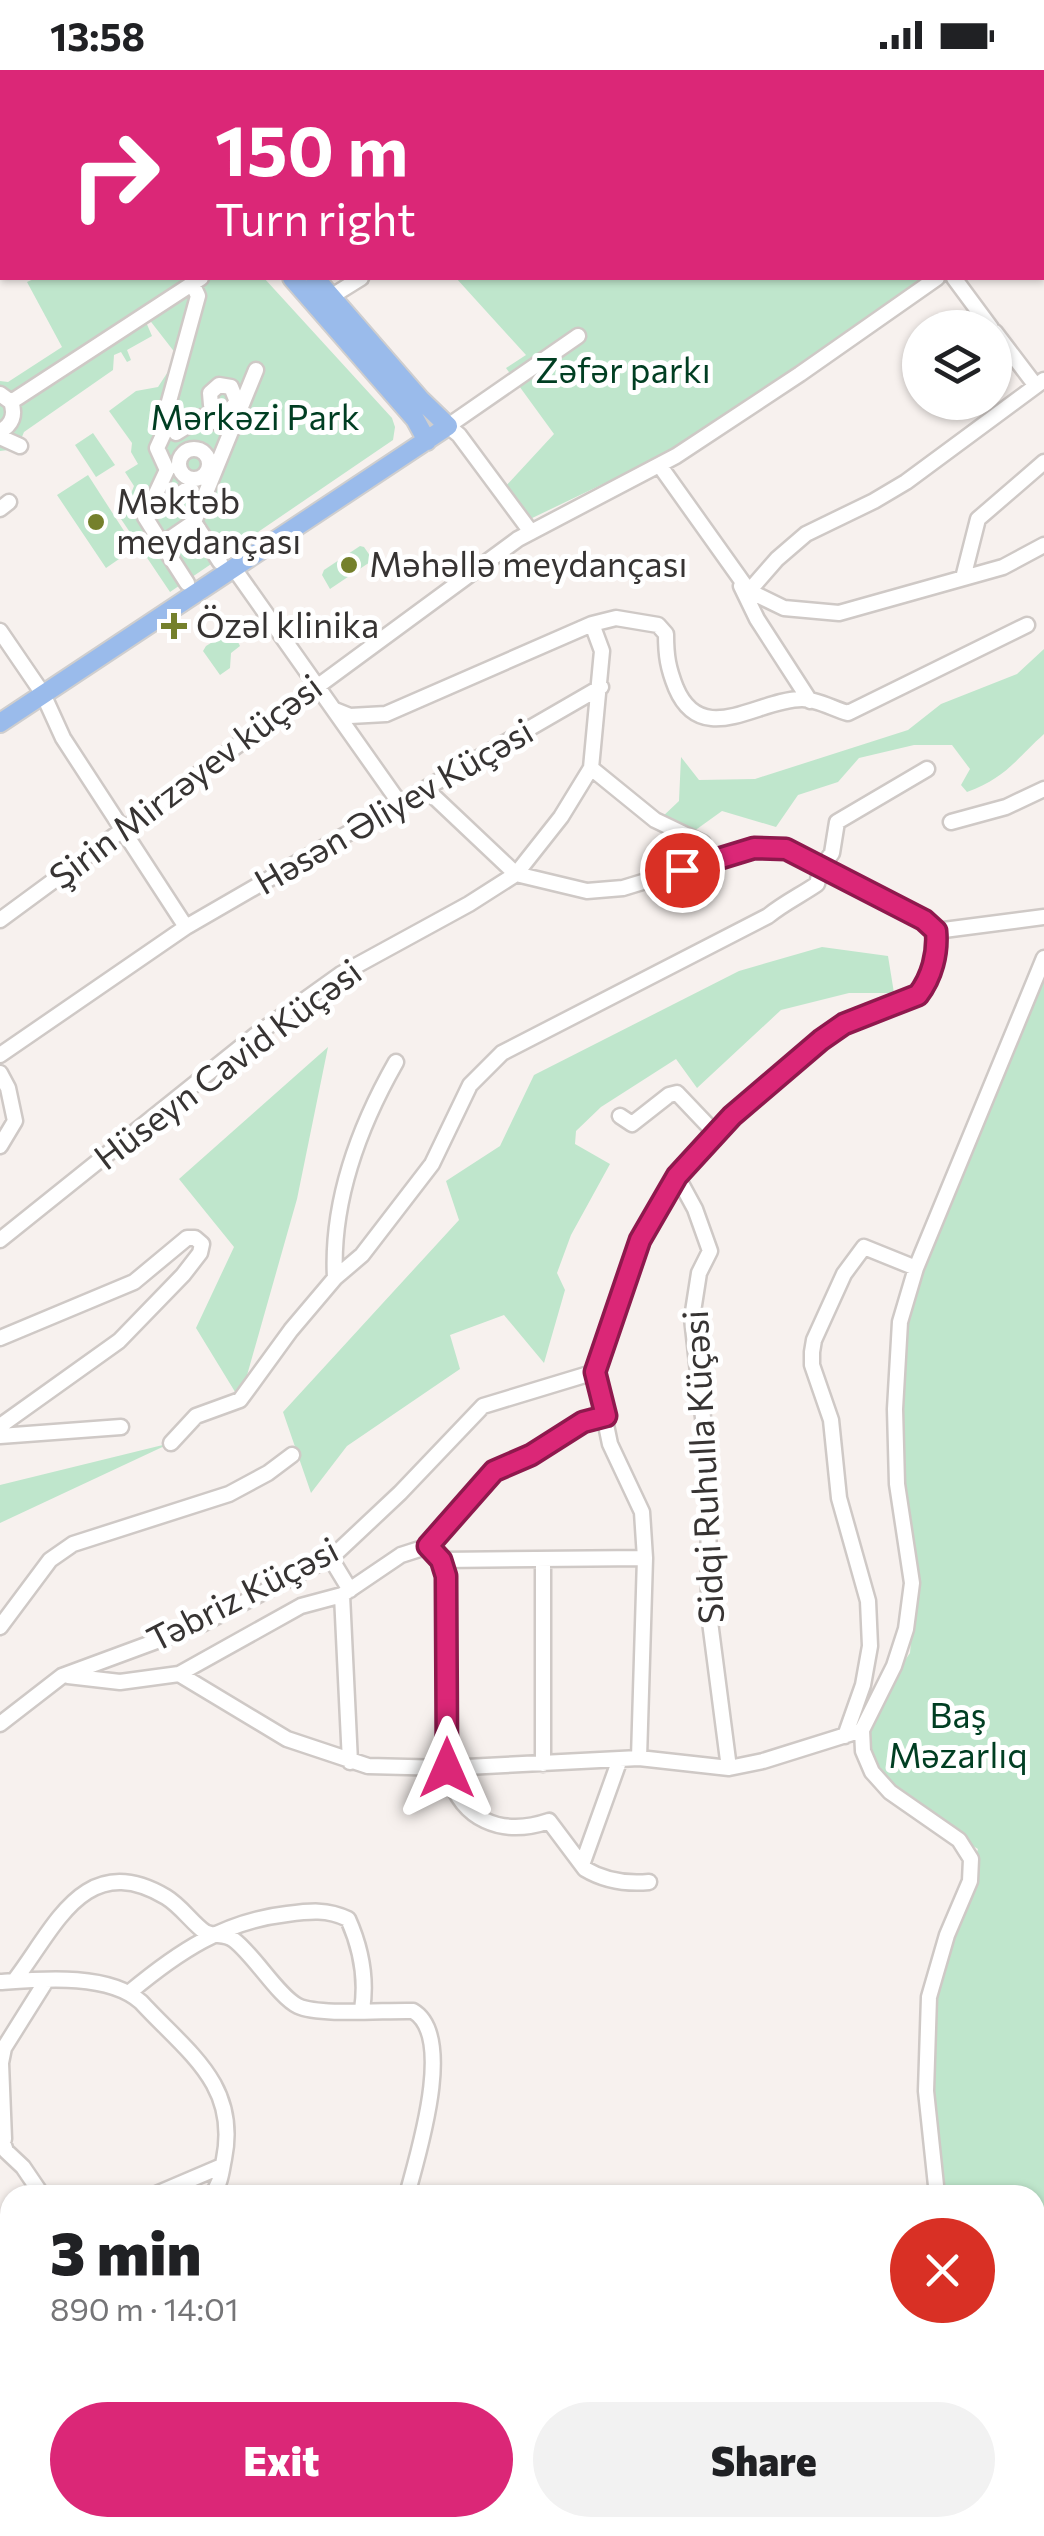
<!DOCTYPE html>
<meta charset="utf-8">
<style>
:root{--surface:#fff;--page:#f2f2f2;--text:#202124;--muted:#757577;--accent:#db2777}
body{margin:0;font-family:Commissioner,sans-serif;background:var(--page);color:var(--text);height:100vh;display:flex;flex-direction:column;font-size:38px;white-space:nowrap}
*{box-sizing:border-box;margin:0}
p{font-size:32px;color:var(--muted)}
.icon{flex:none;width:55px;height:55px;fill:none;stroke:currentColor;stroke-width:2;stroke-linecap:round;stroke-linejoin:round}
.map{position:relative;flex:1;overflow:hidden}
.sheet{position:absolute;left:0px;top:2115px;width:1045px;height:352px;display:flex;flex-direction:column;background:var(--surface);border-radius:30px 30px 0 0;box-shadow:0 2px 8px #0004}
.sheet>*{flex:none}
.banner{position:absolute;left:0px;top:0px;width:1045px;height:210px;box-shadow:0 2px 8px #0004;background:#db2777;color:#fff;overflow:hidden}
.buttons{position:absolute;left:902px;top:240px;display:grid;gap:20px}
.buttons a{display:grid;place-items:center;width:110px;height:110px;border-radius:50%;background:var(--surface);box-shadow:0 2px 8px #0004;font-size:50px}
.pin{position:absolute;display:grid;place-items:center;width:85px;height:85px;color:#fff;margin:-42px;border:5px solid #fff;border-radius:50%;box-shadow:0 2px 10px #0007}
.me{position:absolute;width:110px;margin:-55px;rotate:0deg;stroke-linejoin:round;filter:drop-shadow(0 0 8px #0008)}
.turn{display:flex;align-items:center;gap:35px;height:210px;padding:0 50px;font-size:45px}
.turn .icon{width:130px;height:130px;stroke-width:2.5}
.turn b{display:block;font-size:70px;line-height:85px}
.round{display:grid;place-items:center;flex:none;width:105px;height:105px;border-radius:52px;background:var(--page)}
.headline{display:flex;align-items:center;justify-content:space-between;height:170px;padding:0 50px}
h1{font-size:60px;font-weight:800;line-height:75px}
.action{display:flex;gap:20px;margin-top:auto;padding:20px 50px}
.action a{flex:1;height:115px;border-radius:60px;background:var(--accent);color:#fff;font-size:40px;font-weight:800;line-height:115px;text-align:center}
.action a+a{background:var(--page);color:var(--text)}
.status{display:flex;justify-content:space-between;align-items:center;height:70px;padding:0 50px;background:var(--surface);direction:ltr}
.status svg{height:28px;fill:currentColor}
.map>svg:first-child{display:block}
.green{fill:#bfe6cc}
.lines{fill:none;stroke-linecap:round;stroke-linejoin:round}
.minor-casing{stroke:#cfc9c6;stroke-width:19}
.major-casing{stroke:#cfcece;stroke-width:22}
.minor{stroke:#fff;stroke-width:14}
.major{stroke:#9abbeb;stroke-width:18}
.route-casing{stroke:#8e194d;stroke-width:25}
.route{stroke:#db2777;stroke-width:18}
.poi-dot{fill:#75802c;stroke:#fff;stroke-width:4}
.labels{text-anchor:middle;stroke-width:10;stroke-linejoin:round;paint-order:stroke}
.park-label{font-size:35px;fill:#003e22;stroke:#fff}
.poi-label{font-size:35px;fill:#373433;stroke:#fff;text-anchor:start}
.street-label{font-size:35px;fill:#373433;stroke:#fff}
</style>
<div class="status"><b>13:58</b><svg viewBox="0 0 49 12"><path d="M0 12V9h3v3zM5 12V6h3v6zM10 12V3h3v9zM15 12V0h3v12zM26 1h20v11H26zM47 4h2v5h-2z"/></svg></div>
<div class="map">
<svg width="1044" height="2466" viewBox="0 0 1044 2466">
<rect width="100%" height="100%" fill="#f7f1ee"/>
<!-- green -->
<path class="green" d="M0,0H134V2H2V61Z
M681,0H1044V124L1042,2H677Z
M36,208H264L392,348L395,357L393,370L170,522L121,449L134,416L125,402L138,394L131,382L132,373L109,341L136,321L158,317L175,291L176,284L148,248L125,266L146,252L152,266L127,280L131,290L127,292L121,282L114,285L113,300L24,362L17,379L0,381V311L8,312L62,277L27,212Z
M456,208H923L678,378L526,451L504,418L554,364L506,298L526,285Z
M93,363L115,395L96,407L75,375Z
M88,405L135,478L106,498L57,425Z
M360,476L364,477L373,490L330,519L322,505L324,500Z
M232,560L240,576L231,583L230,598L220,605L203,581L206,576Z
M1044,579V664C1014,691 1007,707 967,722L961,715L970,699L952,675H914L859,688L838,712L798,725L776,757L722,741L690,764L660,749L679,731L681,687L699,710L755,709L908,660L941,634L1017,604Z
M822,877L888,886L894,923H849L781,940L697,1018L676,989L601,1037L576,1061L575,1074L610,1094L571,1165L557,1203L565,1220L544,1293L504,1245L450,1265L460,1299L347,1376L311,1423L283,1342L459,1150L446,1111L500,1076L534,1005L739,901Z
M1044,907V2466H193L192,2458H574L588,2466L599,2458H1035V2125H930L922,2025L933,1905L978,1779L920,1744L881,1714L865,1668L888,1615L910,1583L915,1520L900,1413L901,1263L915,1206Z
M328,977L297,1129L240,1330L196,1258L234,1177L179,1109Z
M171,1373L0,1453V1415Z"/>
<g class="lines">
<defs>
<path id="minor" d="M176,0L177,2
M352,0L356,2
M375,0L377,2
M582,0L584,2
M328,2L332,0
M656,2L660,0
M1042,134L1044,133
M954,208L991,258
M324,231L361,208
M995,262L1036,316
M0,324L11,332C16,345 12,355 0,361
M11,332L201,208
M229,341L237,332L231,317L219,315L210,323L211,335L217,341H229L238,348
M169,352L165,346L198,226L192,213
M0,367L20,376
M179 394a15 15 0 1 1 30 0a15 15 0 1 1-30 0Z
M660,396L749,521L784,538L839,543L1003,497L1044,475
M0,439L9,432
M145,447L190,417
M194,452L220,492
M531,462L459,365L448,356L578,266
M162,474L145,447L167,400L157,378L169,352L176,363L202,347L233,359
M233,497L401,735
M963,508L978,449L1044,392
M187,513L162,474L194,452L256,300
M741,516L757,549L810,631
M749,521L777,489L806,464L874,431L906,412L1044,310
M0,561L43,624L63,668L186,857
M335,640L350,646L386,644L592,554L616,548L658,555L666,564C666,586 668,598 676,618C702,679 758,629 802,629C816,629 834,639 848,643L1027,555
M591,698L655,750L703,773L711,791
M426,719L516,804L587,821L623,818L754,778L786,779L924,850L936,861L1044,847
M951,752L1006,737L1044,719
M0,850L518,469L676,386L800,304L937,208
M0,985L186,857L601,617
M0,1003L8,1018L15,1051L0,1076
M620,1046L632,1054L669,1025L677,1023L716,1064
M677,1106L695,1139L710,1181L699,1203L692,1248L708,1393L709,1544L729,1698
M0,1170L257,964L341,904L469,834L516,804L561,747L591,698L602,581L592,554
M335,1208C331,1132 359,1057 396,992
M0,1268L134,1212L187,1168H195L202,1174L200,1183L183,1205L119,1271L0,1356
M595,1302L610,1374L642,1442L645,1488L639,1688
M0,1366L121,1357
M171,1373L196,1346L240,1330L291,1260L335,1208L362,1185L432,1094L470,1015L502,983L768,846C784,833 801,825 817,814L821,798L832,783L837,752L927,699
M429,1476L441,1490L446,1506C446,1542 446,1578 447,1614C447,1640 441,1674 447,1699C460,1751 502,1767 549,1751L585,1799C605,1811 627,1814 649,1812
M330,1487L350,1520
M543,1489V1694
M441,1490L645,1488
M342,1525L350,1692
M0,1557L50,1490L73,1474L229,1424L268,1403L292,1385
M179,1604L301,1536L342,1525L401,1485L429,1476L494,1401L531,1385L583,1352L606,1346
M68,1606L120,1612L179,1604L287,1669L368,1696L447,1698L639,1688L729,1698L763,1691L862,1660
M0,1654L62,1606L200,1555L333,1486L400,1423L483,1336L595,1302L640,1170L677,1106L732,1046L821,971L844,954L918,925C932,907 938,883 936,861
M845,1666L863,1615L870,1576L868,1531L839,1428L831,1350L812,1295V1282L814,1270L844,1204L864,1177L916,1198
M582,1795L620,1689
M14,1911C54,1860 84,1778 166,1827C181,1836 193,1854 205,1862C215,1867 225,1863 234,1870C254,1885 279,1927 298,1936C319,1946 387,1940 413,1941C456,1966 417,2087 407,2125
M0,1912C42,1909 109,1903 141,1932C187,1982 239,2014 224,2089C221,2103 221,2114 211,2125
M130,1922C178,1882 224,1851 287,1844C310,1841 327,1839 348,1849C361,1878 367,1908 362,1940
M0,2064L6,2081L23,2097L42,2125
M4,2069L1,1993L4,1978L46,1911
M154,2125L222,2096
M937,2125L926,2021L929,1927L947,1865L970,1811L971,1789L959,1770L890,1722L872,1702L863,1681L862,1660L894,1596L906,1559L912,1513L897,1414L895,1339L900,1252L916,1198L1044,888
M0,2352L10,2340
M1035,2384L1044,2378"/>
<path id="major" d="M145,0L148,2
M0,72L2,74
M292,208L415,349L427,371
M0,653L448,356L420,329L315,208"/>
</defs>
<!-- minor casing -->
<use href="#minor" class="minor-casing"/>
<!-- major casing -->
<use href="#major" class="major-casing"/>
<!-- minor -->
<use href="#minor" class="minor"/>
<!-- major -->
<use href="#major" class="major"/>
</g>
<g class="lines">
<defs>
<path id="route" d="M447,1698L446,1506L441,1490L428,1476L494,1401L531,1385L583,1352L606,1346L595,1302L640,1170L677,1106L732,1046L821,970L844,954L918,925C932,907 938,883 936,861L924,850L786,779L754,778L682,800"/>
</defs>
<!-- route casing -->
<use href="#route" class="route-casing"/>
<!-- route -->
<use href="#route" class="route"/>
</g>
<!-- markers -->
<g class="poi-dot">
<circle cx="96" cy="452" r="10"/>
<circle cx="349" cy="495" r="10"/>
<path d="M169 541h10v10h10v10h-10v10h-10v-10h-10v-10h10z"/>
</g>
<g class="labels">
<!-- park labels -->
<g class="park-label">
<text x="623" y="313">Zəfər parkı</text>
<text x="255" y="360">Mərkəzi Park</text>
<text x="958" y="1658">Baş<tspan x="958" dy="40">Məzarlıq</tspan></text>
</g>
<!-- poi labels -->
<g class="poi-label">
<text x="116" y="444">Məktəb<tspan x="116" dy="40">meydançası</tspan></text>
<text x="369" y="507">Məhəllə meydançası</text>
<text x="196" y="568">Özəl klinika</text>
</g>
<!-- street labels -->
<g class="street-label">
<text transform="translate(186 712) rotate(-37)" y="12">Şirin Mirzəyev küçəsi</text>
<text transform="translate(394 737) rotate(-30)" y="12">Həsən Əliyev Küçəsi</text>
<text transform="translate(228 995) rotate(-37)" y="12">Hüseyn Cavid Küçəsi</text>
<text transform="translate(704 1397) rotate(-93)" y="12">Sidqi Ruhulla Küçəsi</text>
<text transform="translate(243 1525) rotate(-27)" y="12">Təbriz Küçəsi</text>
</g>
</g>
</svg>
<div class="buttons">
<a><svg class="icon" aria-label="layers" viewBox="0 0 24 24"><path d="M12 4l9 5-9 5-9-5zM3 14l9 5 9-5"/></svg></a>
</div>
<div class="pin" style="left:682px;top:800px;background:#d93025"><svg class="icon" aria-label="arrive" viewBox="0 0 24 24"><path d="M6 21V4h12l-3 4 3 4H6"/></svg></div>
<svg class="me" style="left:447px;top:1698px" viewBox="-20 -20 40 40"><path d="M0-17L14 15 0 8-14 15z" fill="#db2777" stroke="#fff" stroke-width="4"/></svg>
<div class="banner">
<div class="turn"><svg class="icon" aria-label="right" viewBox="0 0 24 24"><path d="M7 20v-9h11M14 6l5 5-5 5"/></svg><div><b>150 m</b>Turn right</div></div>
</div>
<section class="sheet">
<div class="headline"><div><h1>3 min</h1><p>890 m · 14:01</p></div><a class="round" style="background:#d93025;color:#fff"><svg class="icon" aria-label="close" viewBox="0 0 24 24"><path d="M6 6l12 12M18 6L6 18"/></svg></a></div>
<div class="action"><a>Exit</a><a>Share</a></div>
</section>
</div>
